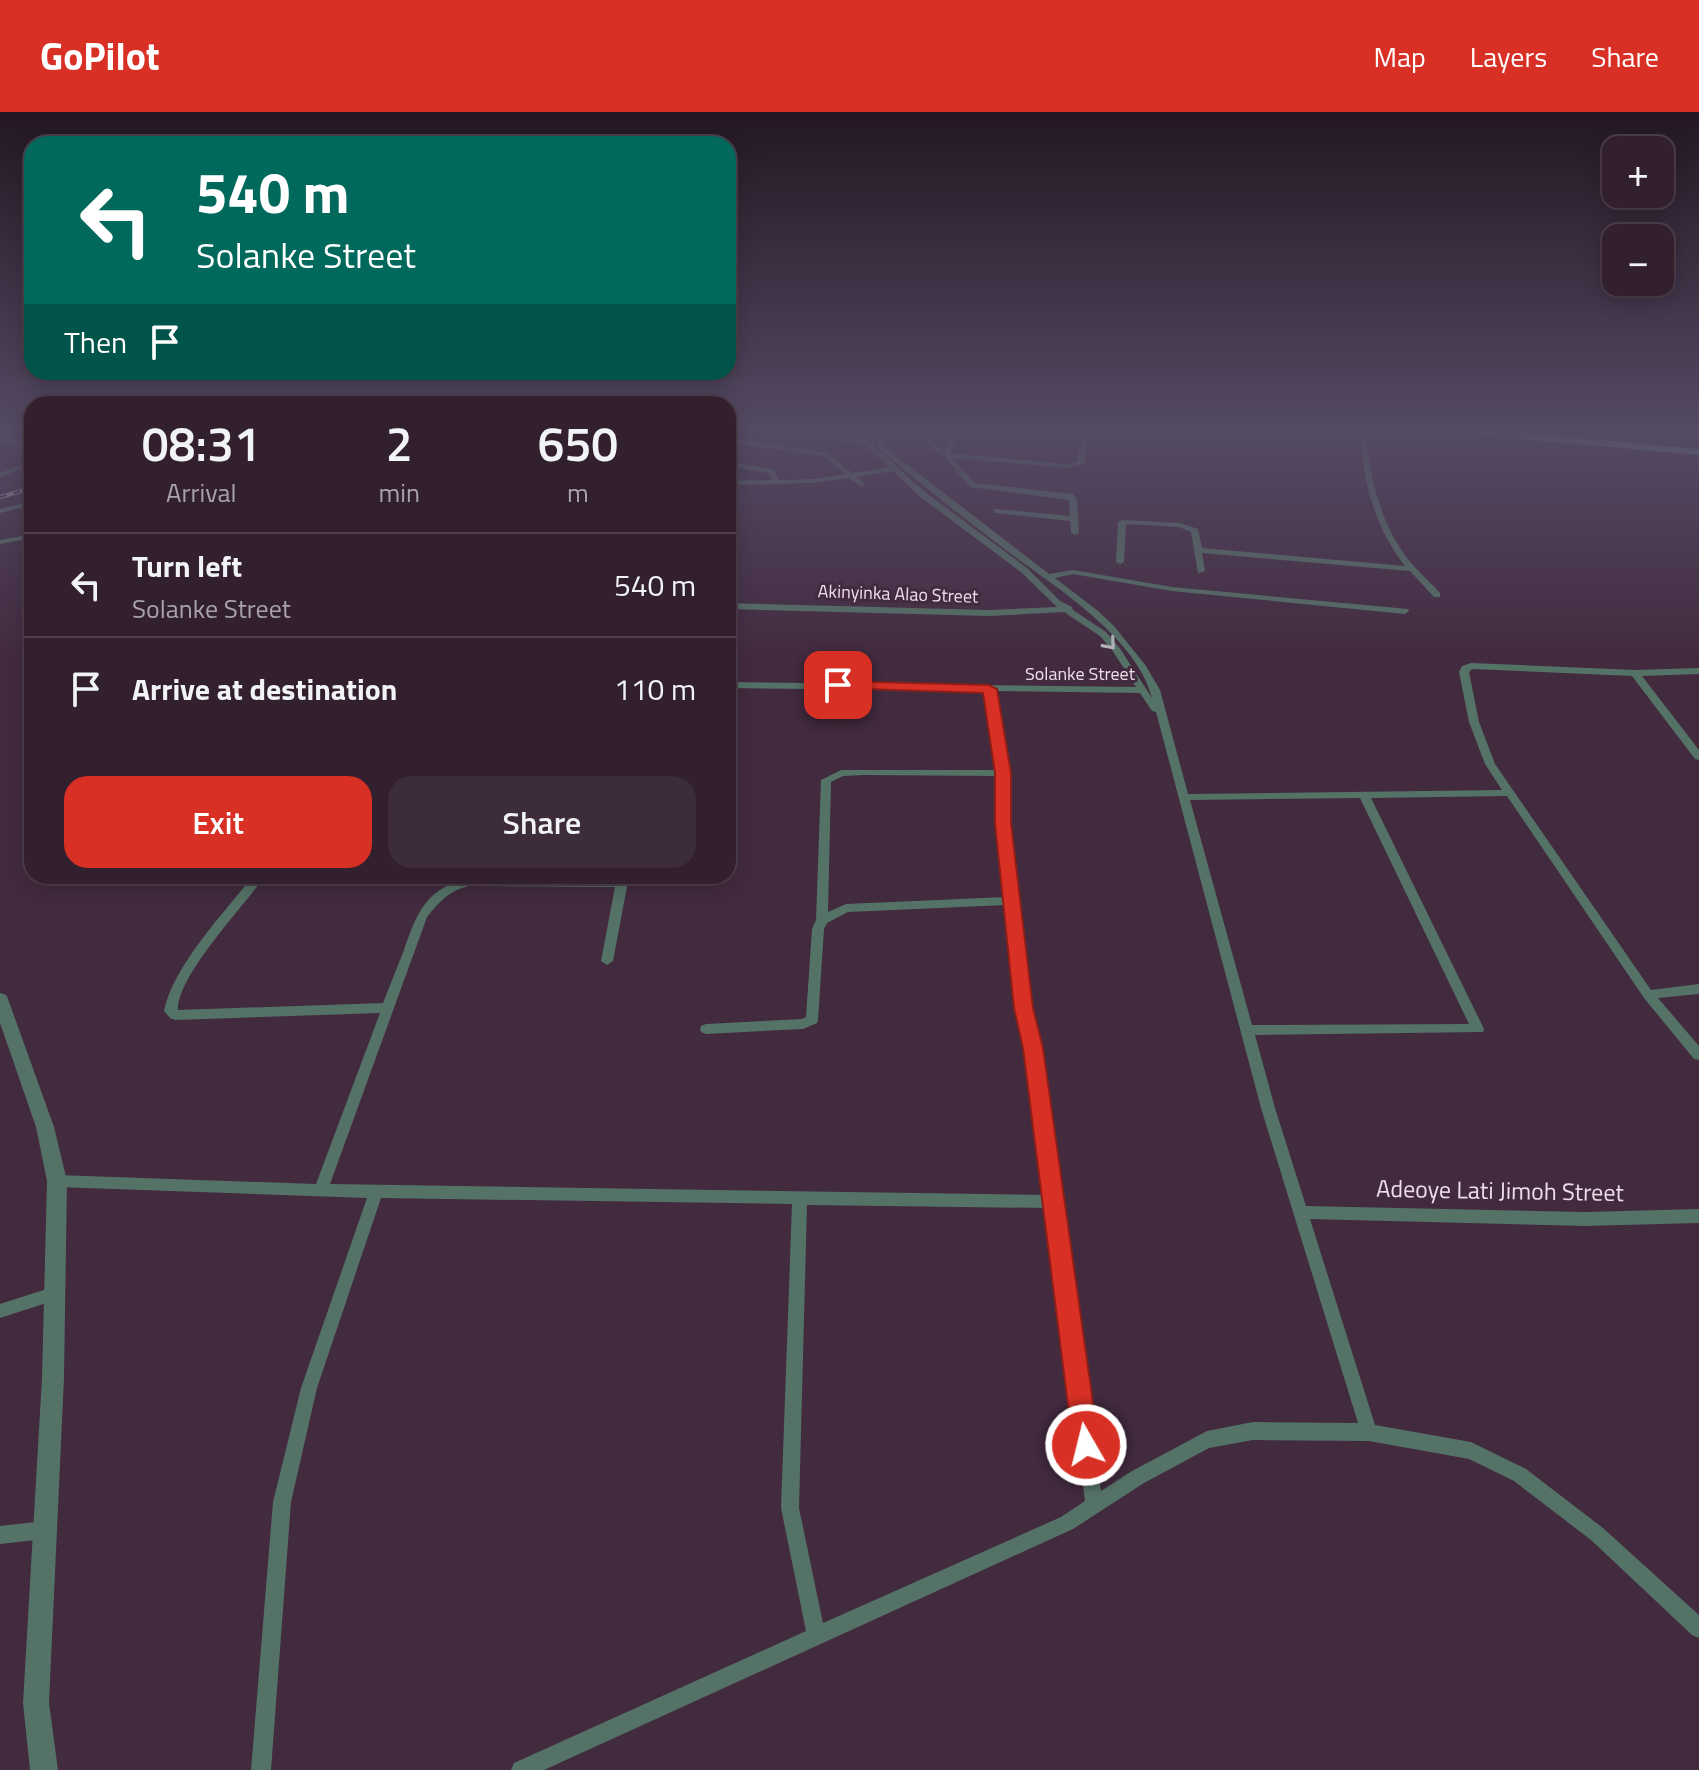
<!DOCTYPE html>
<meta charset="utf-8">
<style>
:root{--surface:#32202f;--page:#3d2d3b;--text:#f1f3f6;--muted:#a8a3aa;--line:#4d3e4b;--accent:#d93025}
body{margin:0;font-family:"Titillium Web",sans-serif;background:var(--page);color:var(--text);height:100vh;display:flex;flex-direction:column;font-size:30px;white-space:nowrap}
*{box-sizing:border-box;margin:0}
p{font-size:26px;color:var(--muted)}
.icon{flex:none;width:44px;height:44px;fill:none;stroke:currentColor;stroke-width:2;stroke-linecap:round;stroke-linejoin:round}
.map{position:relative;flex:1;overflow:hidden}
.details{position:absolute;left:24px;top:284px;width:712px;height:488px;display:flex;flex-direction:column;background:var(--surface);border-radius:24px;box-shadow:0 4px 20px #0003,0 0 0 2px var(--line)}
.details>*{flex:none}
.guide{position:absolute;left:24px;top:24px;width:712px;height:244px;border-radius:24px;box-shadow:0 4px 20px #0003,0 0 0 2px var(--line);background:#00695c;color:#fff;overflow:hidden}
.buttons{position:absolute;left:1602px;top:24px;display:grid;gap:16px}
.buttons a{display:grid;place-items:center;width:72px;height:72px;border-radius:16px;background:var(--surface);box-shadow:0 4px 20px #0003,0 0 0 2px var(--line);font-size:40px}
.pin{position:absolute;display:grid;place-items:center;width:68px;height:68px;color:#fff;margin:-34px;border-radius:16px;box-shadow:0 4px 12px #0006}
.me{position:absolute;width:88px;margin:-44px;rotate:352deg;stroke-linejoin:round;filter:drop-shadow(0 0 6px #0008)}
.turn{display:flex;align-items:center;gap:28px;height:168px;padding:0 40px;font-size:36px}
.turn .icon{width:104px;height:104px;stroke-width:2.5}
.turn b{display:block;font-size:56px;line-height:68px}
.then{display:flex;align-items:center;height:76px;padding:0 40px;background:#0003;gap:16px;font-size:30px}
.eta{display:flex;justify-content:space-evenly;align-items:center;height:136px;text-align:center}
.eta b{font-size:48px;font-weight:600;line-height:56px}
.cta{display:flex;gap:16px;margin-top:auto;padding:16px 40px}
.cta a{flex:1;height:92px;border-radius:24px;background:var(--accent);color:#fff;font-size:32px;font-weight:600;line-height:92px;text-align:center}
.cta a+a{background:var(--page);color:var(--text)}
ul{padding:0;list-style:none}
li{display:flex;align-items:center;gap:24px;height:104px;padding:0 40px;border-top:2px solid var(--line)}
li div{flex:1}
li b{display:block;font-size:30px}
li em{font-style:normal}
header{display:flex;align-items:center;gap:48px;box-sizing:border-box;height:112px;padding:0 40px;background:var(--accent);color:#fff}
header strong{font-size:38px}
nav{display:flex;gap:44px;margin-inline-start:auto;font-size:28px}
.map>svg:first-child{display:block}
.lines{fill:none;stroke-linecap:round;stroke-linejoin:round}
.minor{fill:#557266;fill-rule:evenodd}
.tertiary{fill:#557266;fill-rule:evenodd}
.trunk{fill:#76baa1;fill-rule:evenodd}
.rail-casing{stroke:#bba9b9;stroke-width:4}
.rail{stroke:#422a3f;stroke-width:2;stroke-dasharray:7;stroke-linecap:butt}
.oneway{stroke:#b8b8bd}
.route{fill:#d93025;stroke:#8d1f18;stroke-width:2}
.labels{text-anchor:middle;stroke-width:6;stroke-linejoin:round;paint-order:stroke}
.far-street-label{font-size:18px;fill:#eedeec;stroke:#422a3f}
.near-street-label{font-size:24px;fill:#eedeec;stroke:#422a3f}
</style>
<header>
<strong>GoPilot</strong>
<nav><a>Map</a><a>Layers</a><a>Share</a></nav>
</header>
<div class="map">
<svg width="1699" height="1658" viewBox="0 0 1699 1658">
<rect width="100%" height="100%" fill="#422a3f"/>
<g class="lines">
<!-- minor -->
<path class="minor" d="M752,318H777L863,328L866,318H872L870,330L925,380L1027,456L1060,489L1072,495L1073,498L1106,520L1119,535L1152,586C1136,522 1047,470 998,432C957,401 917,369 878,336L876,318H882L883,334L1049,462L1073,458L1172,475L1408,497L1409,499L1405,502L1172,479L1073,462L1055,466L1098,499L1114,514L1146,554L1160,578L1188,682L1502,678L1485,652L1469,610L1459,560L1462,554L1471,551L1635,558L1699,556V562L1642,564L1699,638V648L1695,647L1632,564L1472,557L1469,560L1479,610L1495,652L1651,878L1699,872V882L1658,886L1699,934V948L1694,947L1644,886L1507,684L1371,686L1484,917L1483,920L1255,923L1275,996L1306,1094L1585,1100L1699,1097V1111L1585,1114L1310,1107L1375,1313L1471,1330L1526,1357L1603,1416L1699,1503V1526L1692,1523L1591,1428L1514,1369L1469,1347L1369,1329L1253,1328L1209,1336L1144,1371L1073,1417L544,1658H511L514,1651L806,1519L781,1396L792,1092L381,1086L317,1276L291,1390L271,1658H251L273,1390L301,1276L367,1086L57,1075L52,1073L50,1069L52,1065L57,1063L316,1072L380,901L175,908L170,906L164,899C173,854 224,801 253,764H265C243,795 177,864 178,898L383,891C390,873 397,856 404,838C417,800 426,777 468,766L617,767V764H629L613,849L607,853L601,849L615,775L468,774C449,779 439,790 427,805L330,1072L1045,1083L1026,936L1011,847L1006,793L848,800L827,811L824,817L818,908L817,911L803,917L706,922L701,920L700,917L701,914L706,912L802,907L806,905L812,817L816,808L821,668L841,658H995L985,579L728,576V570L1136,575L1112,538L1100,524L1064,500L989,504L728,497V491L989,498L1057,495L1021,460L919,384L893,359L857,365L866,373L862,375L849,366L813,371L728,373V369L772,368L768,361L728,354V350L773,357L779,368L813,367L845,362L824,344L728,330V326L828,341L852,361L889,355L864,332ZM994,579L1140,581L1152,599L1156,600L1261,996L1358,1311L1253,1310L1207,1319L1132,1359L1101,1379L1040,936L1024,847L1006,663L1008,661L1006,659ZM863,663L996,664L1006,785L846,792L828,800L831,670L843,664ZM1360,686L1469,912L1252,913L1190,688ZM807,1093L1047,1096L1085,1389L1061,1405L823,1511L799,1396Z
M924,318H930L931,330L945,339L955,318H961L950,341L1067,352L1077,350L1083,318H1089L1084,352L1067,356L952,346L975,371L1073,382L1077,387L1079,421L1075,423L1071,421L1070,409L994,401V397H997L1070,404L1069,388L970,375L944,344L926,332Z
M1361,318H1367C1368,359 1379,405 1402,439C1413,455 1427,467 1440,481V485H1434L1410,459L1202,441L1205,459L1198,461L1191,420L1179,415L1126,412L1124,450L1120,452L1116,450L1118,410L1122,408L1180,411L1198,417L1202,436L1405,454C1375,416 1361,366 1361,318Z
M0,325L32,333V337L0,329Z
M32,349V353L0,365V361Z
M32,389V393L0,401V397Z
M32,422V426L0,432V428Z
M56,1174L62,1176L64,1181L62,1186L0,1206V1192Z
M45,1409L51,1412L54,1418L51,1424L45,1427L0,1432V1414Z"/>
<!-- tertiary -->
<path class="tertiary" d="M0,881L6,883L8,887L54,1015L67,1069L64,1266L49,1591L58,1658H30L23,1591L42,1266L47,1069L36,1015L0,911Z"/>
<!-- trunk -->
<path class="trunk" d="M1450,318H1496L1699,337V343L1455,321Z"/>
<defs>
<path id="rail" d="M0,385L32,376"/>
</defs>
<!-- rail casing -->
<use href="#rail" class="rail-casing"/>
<!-- rail -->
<use href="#rail" class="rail"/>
</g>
<!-- one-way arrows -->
<defs><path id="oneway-chevron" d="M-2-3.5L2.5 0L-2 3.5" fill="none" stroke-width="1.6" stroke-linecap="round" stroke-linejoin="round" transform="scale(2)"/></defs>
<use class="oneway" href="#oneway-chevron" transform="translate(1110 532) rotate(49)"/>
<!-- sky -->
<linearGradient id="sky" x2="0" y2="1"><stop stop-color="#241723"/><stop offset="0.58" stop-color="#544a63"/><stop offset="1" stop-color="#544a63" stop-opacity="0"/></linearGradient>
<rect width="1699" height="550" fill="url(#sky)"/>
<!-- route -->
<path class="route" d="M838,569L989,573L997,577L1011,661V711L1033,896L1043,936L1099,1333L1095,1342L1086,1346L1077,1342L1073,1333L1023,936L1014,896L995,711V661L983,581L833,576L831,573Z"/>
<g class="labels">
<!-- far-street labels -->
<g class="far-street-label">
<text transform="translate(898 482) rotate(2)" y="6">Akinyinka Alao Street</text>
<text x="1080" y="568">Solanke Street</text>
</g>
<!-- near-street labels -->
<g class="near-street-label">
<text transform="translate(1500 1079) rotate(1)" y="8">Adeoye Lati Jimoh Street</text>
</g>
</g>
</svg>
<div class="buttons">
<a>+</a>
<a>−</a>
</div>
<div class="pin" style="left:838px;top:573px;background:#d93025"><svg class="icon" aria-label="arrive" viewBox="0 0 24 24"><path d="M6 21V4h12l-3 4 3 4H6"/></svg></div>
<svg class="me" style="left:1086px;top:1333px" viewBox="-20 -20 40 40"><circle r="17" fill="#d93025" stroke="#fff" stroke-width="3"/><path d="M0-11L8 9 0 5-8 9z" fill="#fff"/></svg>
<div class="guide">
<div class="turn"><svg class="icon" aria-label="left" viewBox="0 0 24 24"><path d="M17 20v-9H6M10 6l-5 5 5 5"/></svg><div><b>540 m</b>Solanke Street</div></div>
<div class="then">Then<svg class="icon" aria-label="arrive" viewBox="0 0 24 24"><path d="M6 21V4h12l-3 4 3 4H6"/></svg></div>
</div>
<section class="details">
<div class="eta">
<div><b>08:31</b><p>Arrival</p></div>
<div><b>2</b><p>min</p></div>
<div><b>650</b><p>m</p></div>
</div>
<ul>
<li><svg class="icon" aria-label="left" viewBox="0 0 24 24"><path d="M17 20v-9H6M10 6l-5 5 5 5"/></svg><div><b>Turn left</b><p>Solanke Street</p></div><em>540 m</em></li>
<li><svg class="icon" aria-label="arrive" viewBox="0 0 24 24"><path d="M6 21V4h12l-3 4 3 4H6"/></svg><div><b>Arrive at destination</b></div><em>110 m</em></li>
</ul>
<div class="cta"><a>Exit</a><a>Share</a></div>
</section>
</div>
